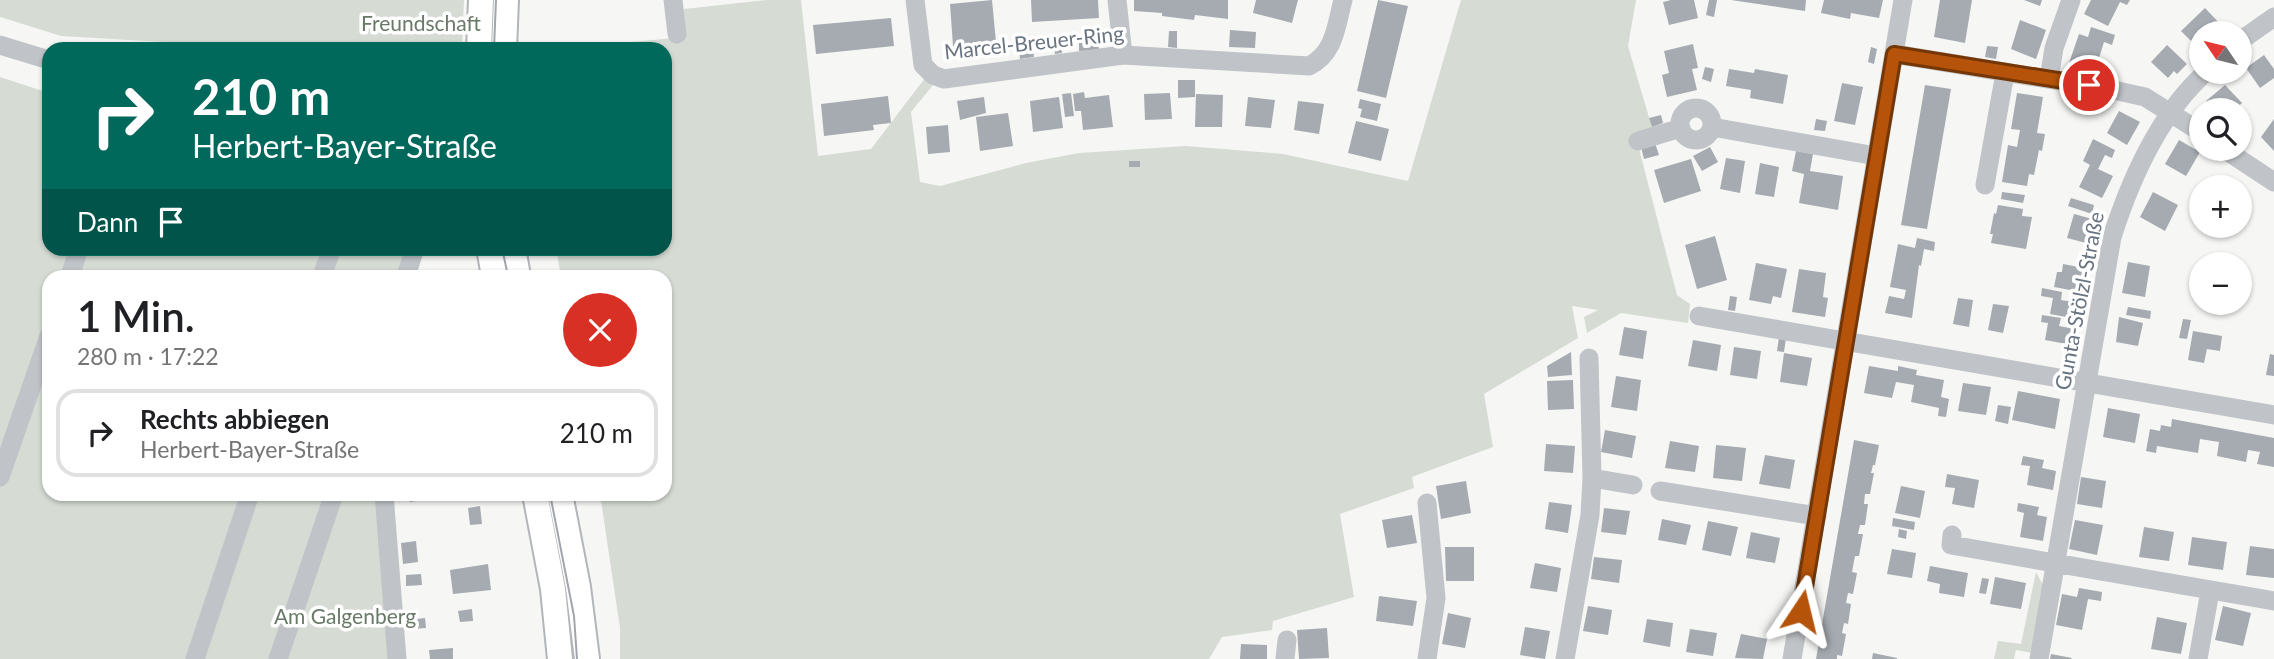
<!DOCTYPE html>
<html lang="de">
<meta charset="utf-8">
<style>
:root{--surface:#fff;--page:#f2f2f2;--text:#202124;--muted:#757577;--line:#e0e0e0}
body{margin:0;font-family:Lato,sans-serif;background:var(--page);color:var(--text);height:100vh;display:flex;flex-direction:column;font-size:26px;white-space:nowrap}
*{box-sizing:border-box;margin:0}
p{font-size:23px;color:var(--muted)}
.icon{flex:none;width:38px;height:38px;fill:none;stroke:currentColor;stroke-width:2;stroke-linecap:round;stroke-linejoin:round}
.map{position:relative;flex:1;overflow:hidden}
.details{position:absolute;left:42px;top:270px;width:630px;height:231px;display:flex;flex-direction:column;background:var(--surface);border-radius:21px;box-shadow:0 2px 5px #0004}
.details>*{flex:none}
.banner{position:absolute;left:42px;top:42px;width:630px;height:214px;border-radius:21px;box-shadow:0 2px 5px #0004;background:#00695c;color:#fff;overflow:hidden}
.needle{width:46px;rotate:305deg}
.buttons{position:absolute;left:2189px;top:21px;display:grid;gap:14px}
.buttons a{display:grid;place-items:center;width:63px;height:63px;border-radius:50%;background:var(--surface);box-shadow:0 2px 5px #0004;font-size:35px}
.pin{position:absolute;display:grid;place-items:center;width:60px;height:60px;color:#fff;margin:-30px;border:4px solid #fff;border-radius:50%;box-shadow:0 2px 7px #0007}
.me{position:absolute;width:77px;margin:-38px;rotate:10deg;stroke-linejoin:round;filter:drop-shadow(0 0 5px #0008)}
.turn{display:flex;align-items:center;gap:24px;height:147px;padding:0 35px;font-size:32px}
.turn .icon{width:91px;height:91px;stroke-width:2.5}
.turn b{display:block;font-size:49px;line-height:60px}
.then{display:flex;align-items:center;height:66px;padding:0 35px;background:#0003;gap:14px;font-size:26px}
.round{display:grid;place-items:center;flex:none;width:74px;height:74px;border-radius:37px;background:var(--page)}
.summary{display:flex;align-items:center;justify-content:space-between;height:119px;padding:0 35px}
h1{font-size:42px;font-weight:600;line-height:52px}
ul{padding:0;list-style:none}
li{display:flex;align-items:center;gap:21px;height:88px;margin:0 14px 10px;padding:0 21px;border:4px solid var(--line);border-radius:21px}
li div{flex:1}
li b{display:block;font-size:26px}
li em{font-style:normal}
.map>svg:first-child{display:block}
.green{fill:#d6dbd4}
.building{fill:#a5abb1}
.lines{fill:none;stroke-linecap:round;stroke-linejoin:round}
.major-casing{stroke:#b2b5b9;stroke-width:28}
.minor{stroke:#c0c3c7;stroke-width:19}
.major{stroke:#fff;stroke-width:24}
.tram{stroke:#a2a6ac;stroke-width:2}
.route-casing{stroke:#753606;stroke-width:18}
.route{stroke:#b45309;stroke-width:12}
.labels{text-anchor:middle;stroke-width:7;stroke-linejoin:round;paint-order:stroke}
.park-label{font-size:21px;fill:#697967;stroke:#fff}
.street-label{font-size:21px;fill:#697481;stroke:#fff}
</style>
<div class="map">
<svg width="2274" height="659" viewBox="0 0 2274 659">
<rect width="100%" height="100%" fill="#f6f7f4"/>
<!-- green -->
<path class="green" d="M0,0H464L462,49H250V47L61,36L0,17Z
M767,0H801L818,156L871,149L925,78L933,85L911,112L920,182L940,186L1026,163L1079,153L1186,146L1283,154L1408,181L1461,0H1636L1628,46L1653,131L1636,137L1677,295L1690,304L1688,323L1621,313L1587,333L1584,317L1598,310L1572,306L1578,338L1484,394L1493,447L1412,477L1414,488L1340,514L1354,597L1273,621L1272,630L1222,637L1209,659H620V628L600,494H665V276H561L556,249L665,248V49H555L685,37L684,9Z
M0,77L49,93V248L409,249L399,276H49V494H326L271,659H0Z
M342,494H379L388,659H287Z
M2036,572L2043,585L2032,653L2016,650L2014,659H1994L1998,641L2021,644Z"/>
<!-- building -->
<path class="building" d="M992,0L996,42L953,46L950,4Z
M1031,0H1098L1099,18L1032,22Z
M1134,0H1228V19L1195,15L1194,20L1162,16V13L1134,11Z
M1256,0H1298L1292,23L1253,13Z
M1378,0L1408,6L1386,98L1357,91Z
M1671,0H1694L1698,18L1669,25L1663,2Z
M1709,0H1717L1714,17L1706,15Z
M1731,0H1806L1805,11Z
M1824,0H1883L1879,18L1851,13L1850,19L1821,13Z
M1940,0H1972L1965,43L1934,37Z
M2024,0H2042L2040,6Z
M2091,0H2130L2127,5L2120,2L2108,26L2084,14Z
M2205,8L2224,28L2219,33H2202V52L2181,31Z
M891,18L894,46L816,54L813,25Z
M2020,20L2046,30L2036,59L2011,49Z
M2091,27L2115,35L2112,45L2104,42L2095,71L2069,63L2079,34L2088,37Z
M1230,30L1256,32L1255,48L1229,47Z
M1169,31H1177V48L1168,47Z
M1060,34L1062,53L1055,54L1052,35Z
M1032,38L1034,57L1020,59L1018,40Z
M1098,41L1099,50L1079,51V43Z
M1693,44L1698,68L1692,69L1697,90L1667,97L1662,75L1669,73L1664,51Z
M2167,45L2187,64L2177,74L2174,71L2168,78L2151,62Z
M1987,46L1998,47L1996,59L1985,57Z
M1871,47L1877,49L1874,64L1868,62Z
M2264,55L2274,69V78L2260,88L2246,68Z
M1705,67L1714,69L1711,82L1702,79Z
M1729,69L1754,73L1755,69L1788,75L1783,104L1750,98L1751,90L1726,86Z
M1178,80H1195V97L1178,98Z
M1842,83L1863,87L1855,125L1834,121Z
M1925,85L1951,89L1927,229L1901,225Z
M2225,85L2242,103L2234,110H2215L2206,101Z
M1084,92L1085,98L1109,95L1113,127L1083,130L1081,111H1075L1073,94Z
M1071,93L1074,116L1065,117L1062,94Z
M1170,93L1172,119L1145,120L1144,94Z
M2017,93L2043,97L2037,133L2045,134L2042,151L2039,150L2034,175L2029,174L2027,186L2002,182L2008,145L2017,147L2020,130L2011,129Z
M1196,94L1223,95L1222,127H1195Z
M888,96L891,123L873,125L874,130L824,136L821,104Z
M984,97L986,113L960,120L957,101Z
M1059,97L1063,128L1033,132L1030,101Z
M1248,97L1275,100L1271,128L1245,126Z
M1360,99L1381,104L1377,121L1360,117L1362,109L1358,108Z
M1298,101L1324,104L1319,134L1294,130Z
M2119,111L2140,122L2127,145L2107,133Z
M1008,113L1013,146L980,151L976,117Z
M1661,115L1663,123L1652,127L1649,118Z
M1816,119L1827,121L1825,131L1814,130Z
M2274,119V151L2261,137Z
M1356,121L1389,129L1381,161L1348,153Z
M948,125L950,152L928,154L926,127Z
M2093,139L2115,150L2112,158L2105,155L2098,169L2113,176L2102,198L2079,187L2090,165L2083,161Z
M2179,140L2200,152L2186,176L2165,164Z
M1655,143L1659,155L1644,159L1641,147Z
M1710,147L1718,162L1702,171L1693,156Z
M1796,151L1813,154L1810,171L1843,176L1838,210L1799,203L1804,174L1792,171Z
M1726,158L1745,161L1740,193L1720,189Z
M1691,159L1701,191L1664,203L1654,170Z
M1129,161H1140V167H1129Z
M1760,163L1779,167L1774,197L1755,194Z
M2002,192L2025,195L2023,203L2001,199Z
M2153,192L2178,205L2165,231L2140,217Z
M2071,198L2094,205L2092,214L2068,206Z
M1998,205L2023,209L2022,216L2032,217L2026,249L1991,243L1993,234H1990L1994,213L1996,214Z
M2074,214L2096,220L2090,244L2067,238Z
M1715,236L1727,280L1697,289L1685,245Z
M1917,238L1935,242L1934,251L1924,249L1921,266L1919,265L1912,318L1885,313L1889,296L1904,299L1906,290L1890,287L1898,244L1915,248Z
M2128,262L2150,266L2145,297L2122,293Z
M1756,263L1787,269L1781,298L1773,296L1771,304L1749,300Z
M2063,264L2084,268L2081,292L2054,287L2057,272H2062Z
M1799,269L1826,273L1823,297L1828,298L1825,317L1792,312Z
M2042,288L2062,292L2061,300L2080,303L2077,319L2050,314L2053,298L2041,296Z
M1730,296L1737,297L1735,311L1728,310Z
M1958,298L1973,300L1969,327L1953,324Z
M1993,304L2009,306L2003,333L1988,330Z
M2128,307L2151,311L2150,319L2126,315Z
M2042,315L2061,318L2059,326L2075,329L2072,345L2045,340L2048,323L2041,322Z
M2119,317L2143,323L2138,346L2116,342Z
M2183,319L2191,320L2187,339L2179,338Z
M1624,327L1647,331L1643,359L1619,355Z
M2193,331L2222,336L2220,351L2207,349L2204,363L2188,360Z
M1779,337L1786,338L1784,352L1777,351Z
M1693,340L1721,345L1717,371L1688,366Z
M1734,347L1761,351L1757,379L1730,375Z
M1571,352L1572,375L1548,377L1547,366Z
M1784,353L1812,358L1807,386L1780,382Z
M2270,354L2274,355V376L2266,375Z
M1869,366L1898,371V366L1917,370L1916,375L1944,380L1941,397L1949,399L1946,417L1938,416L1939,408L1911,402L1914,385L1896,382L1892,398L1864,393Z
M1616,376L1641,380L1637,411L1611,407Z
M1573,380L1574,409L1548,410L1547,381Z
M1963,383L1991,387L1986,415L1958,411Z
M2018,391L2060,399L2055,429L2012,420Z
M1998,405L2011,407L2008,424L1995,421Z
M2108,408L2140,414L2135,443L2103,437Z
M2172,419L2274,438V467L2257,464L2260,452L2248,450L2246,462L2217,456L2219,442L2200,439L2198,453L2157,446L2156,453L2146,451L2150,429L2160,431L2161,425L2171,427Z
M1605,430L1636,436L1632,458L1601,452Z
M1854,440L1879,445L1875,465H1873L1871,473H1874L1870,494H1865L1864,504H1868L1865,525H1860L1858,534H1863L1859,556H1855L1852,572L1857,573L1853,594L1848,593L1846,603L1851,604L1848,624L1844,623L1842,633L1846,634L1842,656L1837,655V659H1816Z
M1670,441L1699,446L1695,472L1665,468Z
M1546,444L1575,446L1573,473L1544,471Z
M1716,445L1746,448L1742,481L1713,478Z
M1765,455L1795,460L1790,489L1759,484Z
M2023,456L2044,460L2042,468L2056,471L2053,490L2027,485L2030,466L2021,465Z
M1947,474L1979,480L1974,508L1952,504L1955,488L1945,487Z
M2081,477L2106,481L2102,508L2077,504Z
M1466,481L1471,513L1441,519L1436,486Z
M1901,486L1925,491L1920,518L1895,513Z
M409,494H425L426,499L410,502Z
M1549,502L1572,505L1568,533L1545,529Z
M2018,503L2039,507L2037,515L2047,517L2043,541L2020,537L2024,513L2017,511Z
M480,506L482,524L470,525L468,508Z
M1604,508L1630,511L1626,535L1601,532Z
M1412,515L1417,543L1387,548L1382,520Z
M1893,518L1915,522L1914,530L1892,526Z
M1662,519L1691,525L1686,545L1658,540Z
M2075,520L2103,525L2097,555L2069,549Z
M1708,521L1738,527L1731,556L1702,550Z
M2144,527L2174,532L2169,561L2139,557Z
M1899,529L1907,531L1906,539L1898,537Z
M1751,532L1780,538L1775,563L1746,558Z
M2192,537L2227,542L2223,570L2188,565Z
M416,541L418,562L403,564L401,543Z
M2250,546L2274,549V578L2246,575Z
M1445,547H1474V581H1446Z
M1892,549L1916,553L1912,578L1887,574Z
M1594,557L1622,560L1619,583L1591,579Z
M1535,563L1561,568L1557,592L1530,588Z
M488,564L491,590L453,594L450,570Z
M1930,566L1968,573L1964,597L1939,593L1940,584L1927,581Z
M421,574L422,585L406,586V575Z
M1995,577L2026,583L2021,609L1990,604Z
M1982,578L1989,579L1986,594L1979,593Z
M2079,588L2102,592L2101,601L2088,599L2082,630L2056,625L2062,594L2077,597Z
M1379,596L1417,601L1413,626L1376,621Z
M1588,606L1612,610L1608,635L1583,631Z
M2223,606L2251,613L2243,646L2215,640Z
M472,609L473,621L460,622L458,611Z
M1448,613L1471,618L1465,648L1442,644Z
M2157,617L2187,623L2181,654L2151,649Z
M425,618L426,628L410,629L409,620Z
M1647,619L1673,623L1670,647L1643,642Z
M1525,627L1550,631L1545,659L1520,655Z
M1327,628L1329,658L1299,659L1297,630Z
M1690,629L1717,633L1713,656L1686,652Z
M1741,634L1767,639L1763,659L1735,658Z
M1241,644L1267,645V659H1240Z
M453,648V659H430L429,650Z
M1873,653L1897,658V659H1872Z
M2051,654L2072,658L2071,659H2050Z"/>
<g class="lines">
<defs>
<path id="major" d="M479,49L481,0
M504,49L506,0
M489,248L494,276
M513,248L518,276
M535,494L553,589L560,659
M560,494L578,587L587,659"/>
</defs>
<!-- major casing -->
<use href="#major" class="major-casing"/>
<!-- minor -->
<path class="minor" d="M673,0L677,34
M915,0L923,65L933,75L944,79L1123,55L1309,66C1335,53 1336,26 1343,0
M1117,0L1123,55
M2240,41L2274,17
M0,45L49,60
M1894,54L2109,89L2145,97L2202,133
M2049,79L2054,48L2071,0
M1680 124a16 16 0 1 1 32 0a16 16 0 1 1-32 0Z
M1712,127L1876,156
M1638,141L1681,128
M2224,149L2274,182
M1985,185L2005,73
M70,276L79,248
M322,276L332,248
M406,276L415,248
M1699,316L2274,415
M0,477L49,336
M1592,478L1633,485
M1660,491L1817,516
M384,494L397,659
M1952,535L1951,545L2274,601
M195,659L250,494
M278,659L334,494
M1285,659L1287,640
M1427,659L1436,598L1427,503
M1565,659L1590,515L1592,478L1589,358
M1792,659L1903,0
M2039,659L2112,237C2131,178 2159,114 2206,72
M2198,659L2210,591"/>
<!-- major -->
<use href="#major" class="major"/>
<!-- tram -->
<path class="tram" d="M494,49L496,0
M502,248L508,276
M550,494L574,616L577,659"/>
</g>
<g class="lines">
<defs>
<path id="route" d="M1801,611L1894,54L2089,85"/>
</defs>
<!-- route casing -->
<use href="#route" class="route-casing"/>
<!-- route -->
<use href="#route" class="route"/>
</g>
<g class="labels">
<!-- park labels -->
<g class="park-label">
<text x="421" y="31">Freundschaft</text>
<text x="345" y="624">Am Galgenberg</text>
</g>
<!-- street labels -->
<g class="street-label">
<text transform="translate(1034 43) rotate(-6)" y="7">Marcel-Breuer-Ring</text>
<text transform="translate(2080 301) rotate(-79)" y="7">Gunta-Stölzl-Straße</text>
</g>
</g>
</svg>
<div class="buttons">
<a><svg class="needle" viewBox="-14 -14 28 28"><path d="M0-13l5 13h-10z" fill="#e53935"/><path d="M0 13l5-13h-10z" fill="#757577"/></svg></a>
<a><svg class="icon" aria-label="search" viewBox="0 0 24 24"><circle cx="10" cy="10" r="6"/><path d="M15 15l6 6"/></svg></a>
<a>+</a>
<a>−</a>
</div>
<div class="pin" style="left:2089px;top:85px;background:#d93025"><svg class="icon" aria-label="arrive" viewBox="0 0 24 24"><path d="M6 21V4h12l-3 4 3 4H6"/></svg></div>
<svg class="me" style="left:1801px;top:611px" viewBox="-20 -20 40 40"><path d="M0-17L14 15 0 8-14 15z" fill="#b45309" stroke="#fff" stroke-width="4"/></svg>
<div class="banner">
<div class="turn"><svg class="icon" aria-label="right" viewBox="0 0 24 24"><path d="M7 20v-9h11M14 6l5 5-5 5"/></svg><div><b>210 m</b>Herbert-Bayer-Straße</div></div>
<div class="then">Dann<svg class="icon" aria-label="arrive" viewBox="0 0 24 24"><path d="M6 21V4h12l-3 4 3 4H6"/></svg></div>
</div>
<section class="details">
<div class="summary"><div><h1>1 Min.</h1><p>280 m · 17:22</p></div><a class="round" style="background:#d93025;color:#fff"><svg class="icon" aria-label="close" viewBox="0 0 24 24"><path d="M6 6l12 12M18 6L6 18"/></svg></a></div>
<ul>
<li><svg class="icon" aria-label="right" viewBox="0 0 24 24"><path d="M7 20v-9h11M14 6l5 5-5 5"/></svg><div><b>Rechts abbiegen</b><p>Herbert-Bayer-Straße</p></div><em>210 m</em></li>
</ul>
</section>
</div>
